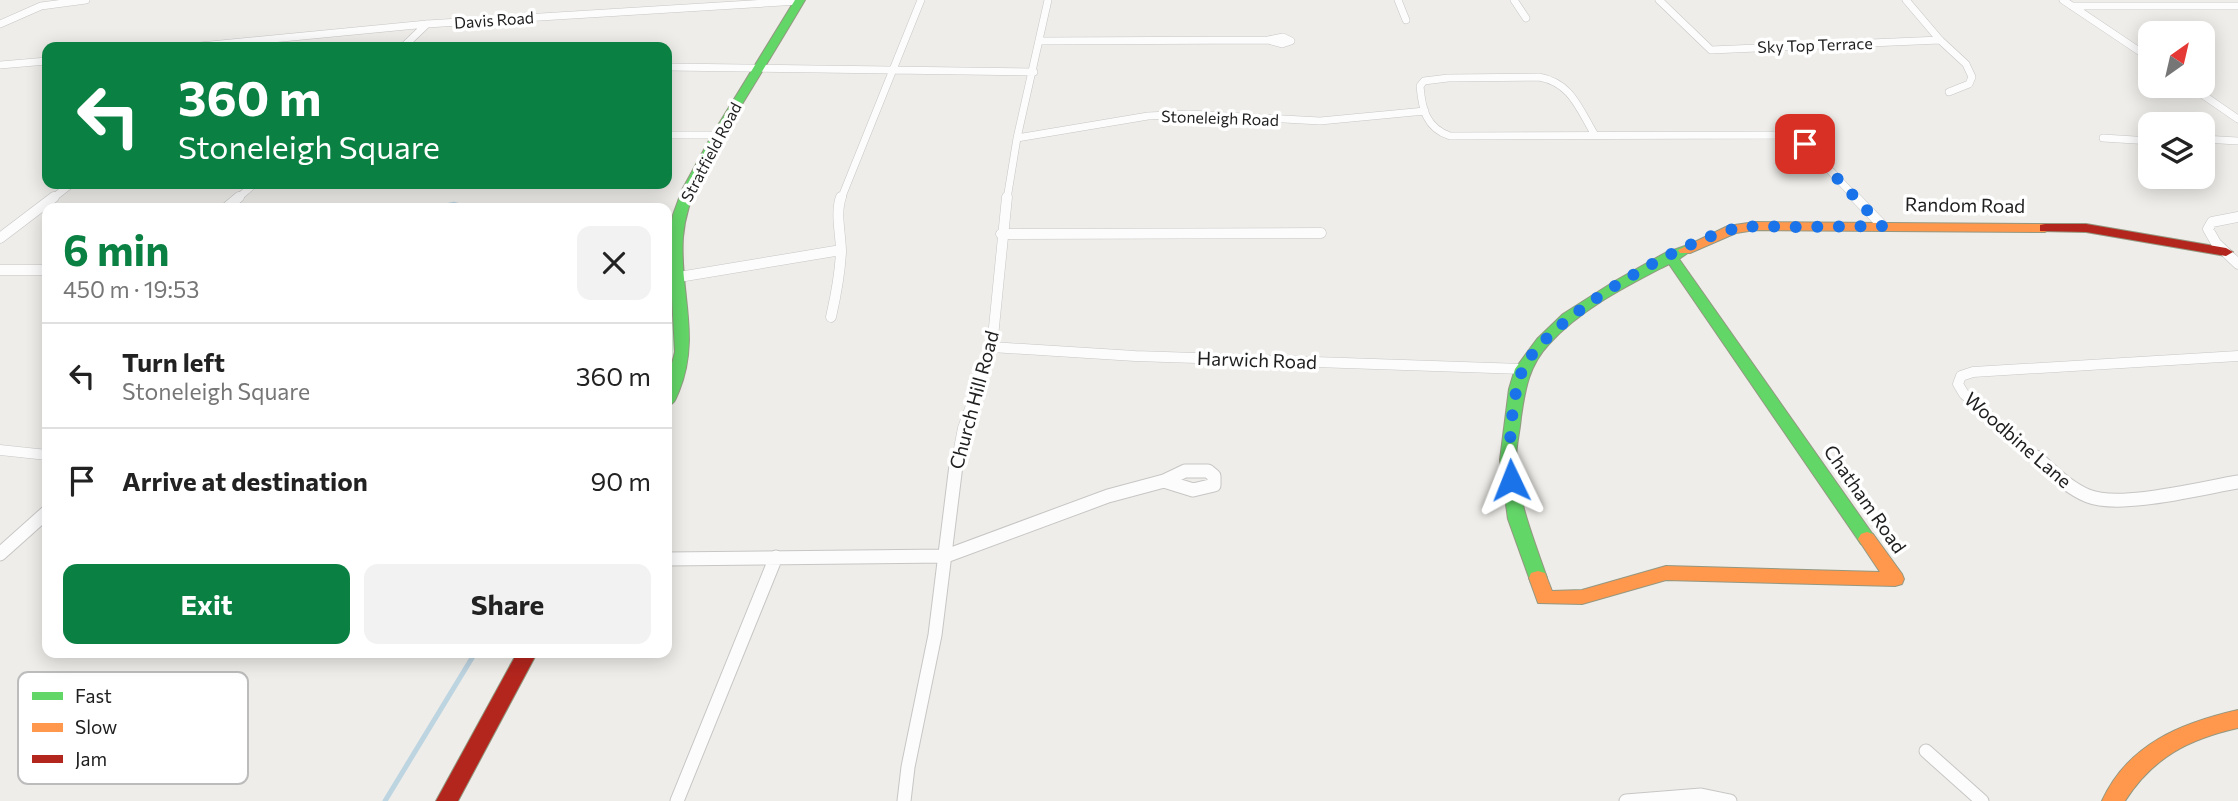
<!DOCTYPE html>
<meta charset="utf-8">
<style>
:root{--surface:#fff;--page:#f2f2f2;--text:#222;--muted:#767676;--line:#e0e0e0;--accent:#0b8043}
body{margin:0;font-family:Commissioner,sans-serif;background:var(--page);color:var(--text);height:100vh;display:flex;flex-direction:column;font-size:26px;white-space:nowrap}
*{box-sizing:border-box;margin:0}
p{font-size:23px;color:var(--muted)}
.icon{flex:none;width:38px;height:38px;fill:none;stroke:currentColor;stroke-width:2;stroke-linecap:round;stroke-linejoin:round}
.map{position:relative;flex:1;overflow:hidden}
.drawer{position:absolute;left:42px;top:203px;width:630px;height:455px;display:flex;flex-direction:column;background:var(--surface);border-radius:14px;box-shadow:0 4px 18px #0003}
.drawer>*{flex:none}
.guide{position:absolute;left:42px;top:42px;width:630px;height:147px;border-radius:14px;box-shadow:0 4px 18px #0003;background:#0b8043;color:#fff;overflow:hidden}
.needle{width:46px;rotate:34deg}
.tools{position:absolute;left:2138px;top:21px;display:grid;gap:14px}
.tools a{display:grid;place-items:center;width:77px;height:77px;border-radius:14px;background:var(--surface);box-shadow:0 4px 18px #0003;font-size:35px}
.pin{position:absolute;display:grid;place-items:center;width:60px;height:60px;color:#fff;margin:-30px;border-radius:14px;box-shadow:0 4px 10px #0006}
.me{position:absolute;width:77px;margin:-38px;rotate:358deg;stroke-linejoin:round;filter:drop-shadow(0 0 5px #0008)}
.turn{display:flex;align-items:center;gap:24px;height:147px;padding:0 21px;font-size:32px}
.turn .icon{width:91px;height:91px;stroke-width:2.5}
.turn b{display:block;font-size:49px;line-height:60px}
.round{display:grid;place-items:center;flex:none;width:74px;height:74px;border-radius:14px;background:var(--page)}
.overview{display:flex;align-items:center;justify-content:space-between;height:119px;padding:0 21px}
h1{font-size:42px;font-weight:700;line-height:52px;color:var(--accent)}
.cta{display:flex;gap:14px;margin-top:auto;padding:14px 21px}
.cta a{flex:1;height:80px;border-radius:14px;background:var(--accent);color:#fff;font-size:28px;font-weight:700;line-height:80px;text-align:center}
.cta a+a{background:var(--page);color:var(--text)}
ul{padding:0;list-style:none}
li{display:flex;align-items:center;gap:21px;height:105px;padding:0 21px;border-top:2px solid var(--line)}
li div{flex:1}
li b{display:block;font-size:26px}
li em{font-style:normal}
.map>svg:first-child{display:block}
.park{fill:#d7f4db}
.lines{fill:none;stroke-linecap:round;stroke-linejoin:round}
.stream-far1{stroke:#bdd4e1;stroke-width:4.5}
.stream{stroke:#bdd4e1;stroke-width:5}
.street-far2-casing{stroke:#c7c6c5;stroke-width:8}
.street-far1-casing{stroke:#c7c6c5;stroke-width:11}
.street-casing{stroke:#c7c6c5;stroke-width:15}
.fast-casing{stroke:#939880;stroke-width:2}
.slow-casing{stroke:#939880;stroke-width:2}
.jam-casing{stroke:#939880;stroke-width:2}
.street-far2{stroke:#fcfcfc;stroke-width:7}
.street-far1{stroke:#fcfcfc;stroke-width:10}
.street{stroke:#fcfcfc;stroke-width:13}
.fast{fill:#63d668;fill-rule:evenodd}
.slow{fill:#ff974d;fill-rule:evenodd}
.jam{fill:#b3261e;fill-rule:evenodd}
.route{stroke:#1a73e8;stroke-width:12;stroke-dasharray:0 21.6}
.labels{text-anchor:middle;stroke-width:7;stroke-linejoin:round;paint-order:stroke}
.far-street-label{font-size:16px;fill:#202020;stroke:#fff}
.street-label{font-size:19px;fill:#202020;stroke:#fff}
.key{fill:#fff;stroke:#bcbcbc;stroke-width:2}
.key-label{font-size:19px;fill:#202020}
</style>
<div class="map">
<svg width="2238" height="801" viewBox="0 0 2238 801">
<rect width="100%" height="100%" fill="#eeede9"/>
<!-- park -->
<path class="park" d="M667,269H670C677,304 677,346 667,379Z"/>
<g class="lines">
<!-- stream-far1 -->
<path class="stream-far1" d="M435,208L454,204L467,208"/>
<!-- stream -->
<path class="stream" d="M385,801L475,653"/>
<defs>
<path id="street-far2" d="M1398,0L1406,20
M1514,0L1526,18
M1659,0L1711,50L1940,40
M1906,0L1940,40L1966,64L1972,77L1969,84L1949,92
M2063,0L2151,59
M2072,6H2238
M0,24L41,6L86,0
M1283,37L1291,41L1282,44L1268,40Z
M1040,41L1268,40
M190,47L427,24L799,1
M403,47L427,24
M0,65L47,61
M667,67L1034,72
M2190,86L2238,119
M667,135H718
M1595,135C1579,109 1572,83 1539,77L1448,78L1424,81L1420,86C1422,109 1426,128 1450,136L1781,135L1805,144L1857,199
M1017,138L1148,116L1189,114L1320,121L1425,111
M2103,138L2151,141
M2203,139L2238,141
M52,199L71,184
M237,199L254,184
M841,199L921,0
M1007,199L1017,138L1048,0"/>
<path id="street-far1" d="M1855,197L1882,225
M226,208L239,197
M2238,217L2212,222L2208,229L2216,243L2238,264
M1001,234L1321,233
M0,238L54,197
M0,270H47
M679,277L841,250
M831,317C836,295 840,274 841,252C841,234 835,214 841,197
M992,347L1135,356L1523,369
M0,450L47,455
M957,459L963,428L992,347L1007,197
M2038,459L1964,394L1958,384L1961,376L1973,372L2238,356"/>
<path id="street" d="M2036,457C2052,471 2068,488 2088,496C2120,509 2202,488 2238,482
M1185,471H1208L1214,476V485L1193,490L1164,481Z
M0,554L47,512
M667,559L946,556L1108,496L1164,481
M1926,751L1982,801
M677,801L776,557
M904,801L908,767L935,635L957,457
M1626,801L1701,795L1730,801"/>
<path id="fast" d="M795,0H805C785,34 764,68 744,101C719,143 687,188 683,237C679,291 701,337 679,391C676,398 675,404 667,406V383L675,352L669,240L673,215L682,190L712,135Z
M1685,246L1692,250L1679,259L1876,539L1873,544H1861L1669,264C1627,286 1582,308 1549,344C1529,365 1525,389 1521,417C1520,431 1516,445 1516,459C1517,500 1534,540 1547,578L1545,583L1538,585L1531,583L1508,519L1500,460L1509,389L1515,369L1537,339L1563,314L1615,281L1665,253Z"/>
<path id="slow" d="M1755,222L2045,224L2052,228L2045,232L1755,230L1736,233L1690,253H1680L1678,250L1728,226Z
M1867,532L1873,534L1902,574L1904,579L1902,584L1895,586L1666,580L1582,604L1538,603L1529,578L1531,573L1538,571L1545,573L1552,591L1582,590L1666,566L1880,572L1858,539L1861,534Z
M2238,710V728C2189,739 2153,757 2125,801H2102C2128,744 2181,723 2238,710Z"/>
<path id="jam" d="M2045,224H2086L2226,248L2233,252L2226,256L2086,232L2040,231V225Z
M517,653H537L458,801H436Z"/>
</defs>
<!-- street-far2 casing -->
<use href="#street-far2" class="street-far2-casing"/>
<!-- street-far1 casing -->
<use href="#street-far1" class="street-far1-casing"/>
<!-- street casing -->
<use href="#street" class="street-casing"/>
<!-- fast casing -->
<use href="#fast" class="fast-casing"/>
<!-- slow casing -->
<use href="#slow" class="slow-casing"/>
<!-- jam casing -->
<use href="#jam" class="jam-casing"/>
<!-- street-far2 -->
<use href="#street-far2" class="street-far2"/>
<!-- street-far1 -->
<use href="#street-far1" class="street-far1"/>
<!-- street -->
<use href="#street" class="street"/>
<!-- fast -->
<use href="#fast" class="fast"/>
<!-- slow -->
<use href="#slow" class="slow"/>
<!-- jam -->
<use href="#jam" class="jam"/>
</g>
<g class="lines">
<!-- route -->
<path class="route" d="M1511,480C1507,455 1512,392 1523,369C1547,318 1683,239 1738,228C1756,225 1774,227 1792,227C1822,227 1852,226 1882,226L1805,144"/>
</g>
<g class="labels">
<!-- far-street labels -->
<g class="far-street-label">
<text transform="translate(494 20) rotate(-4)" y="6">Davis Road</text>
<text transform="translate(1815 45) rotate(-2)" y="6">Sky Top Terrace</text>
<text transform="translate(1220 118) rotate(2)" y="6">Stoneleigh Road</text>
<text transform="translate(711 152) rotate(-62)" y="6">Stratfield Road</text>
</g>
<!-- street labels -->
<g class="street-label">
<text transform="translate(1965 205) rotate(1)" y="7">Random Road</text>
<text transform="translate(1257 360) rotate(2)" y="7">Harwich Road</text>
<text transform="translate(974 400) rotate(-75)" y="7">Church Hill Road</text>
<text transform="translate(2018 440) rotate(41)" y="7">Woodbine Lane</text>
<text transform="translate(1865 499) rotate(55)" y="7">Chatham Road</text>
</g>
</g>
<!-- legend -->
<rect x="18" y="672" width="230" height="112" rx="10" class="key"/>
<rect x="32" y="692" width="31" height="8" fill="#63d668"/>
<rect x="32" y="723" width="31" height="9" fill="#ff974d"/>
<rect x="32" y="755" width="31" height="8" fill="#b3261e"/>
<g class="key-label">
<text x="75" y="703">Fast</text>
<text x="75" y="734">Slow</text>
<text x="75" y="766">Jam</text>
</g>
</svg>
<div class="tools">
<a><svg class="needle" viewBox="-14 -14 28 28"><path d="M0-13l5 13h-10z" fill="#e53935"/><path d="M0 13l5-13h-10z" fill="#767676"/></svg></a>
<a><svg class="icon" aria-label="layers" viewBox="0 0 24 24"><path d="M12 4l9 5-9 5-9-5zM3 14l9 5 9-5"/></svg></a>
</div>
<div class="pin" style="left:1805px;top:144px;background:#d93025"><svg class="icon" aria-label="arrive" viewBox="0 0 24 24"><path d="M6 21V4h12l-3 4 3 4H6"/></svg></div>
<svg class="me" style="left:1511px;top:480px" viewBox="-20 -20 40 40"><path d="M0-17L14 15 0 8-14 15z" fill="#1a73e8" stroke="#fff" stroke-width="4"/></svg>
<div class="guide">
<div class="turn"><svg class="icon" aria-label="left" viewBox="0 0 24 24"><path d="M17 20v-9H6M10 6l-5 5 5 5"/></svg><div><b>360 m</b>Stoneleigh Square</div></div>
</div>
<section class="drawer">
<div class="overview"><div><h1>6 min</h1><p>450 m · 19:53</p></div><a class="round"><svg class="icon" aria-label="close" viewBox="0 0 24 24"><path d="M6 6l12 12M18 6L6 18"/></svg></a></div>
<ul>
<li><svg class="icon" aria-label="left" viewBox="0 0 24 24"><path d="M17 20v-9H6M10 6l-5 5 5 5"/></svg><div><b>Turn left</b><p>Stoneleigh Square</p></div><em>360 m</em></li>
<li><svg class="icon" aria-label="arrive" viewBox="0 0 24 24"><path d="M6 21V4h12l-3 4 3 4H6"/></svg><div><b>Arrive at destination</b></div><em>90 m</em></li>
</ul>
<div class="cta"><a>Exit</a><a>Share</a></div>
</section>
</div>
